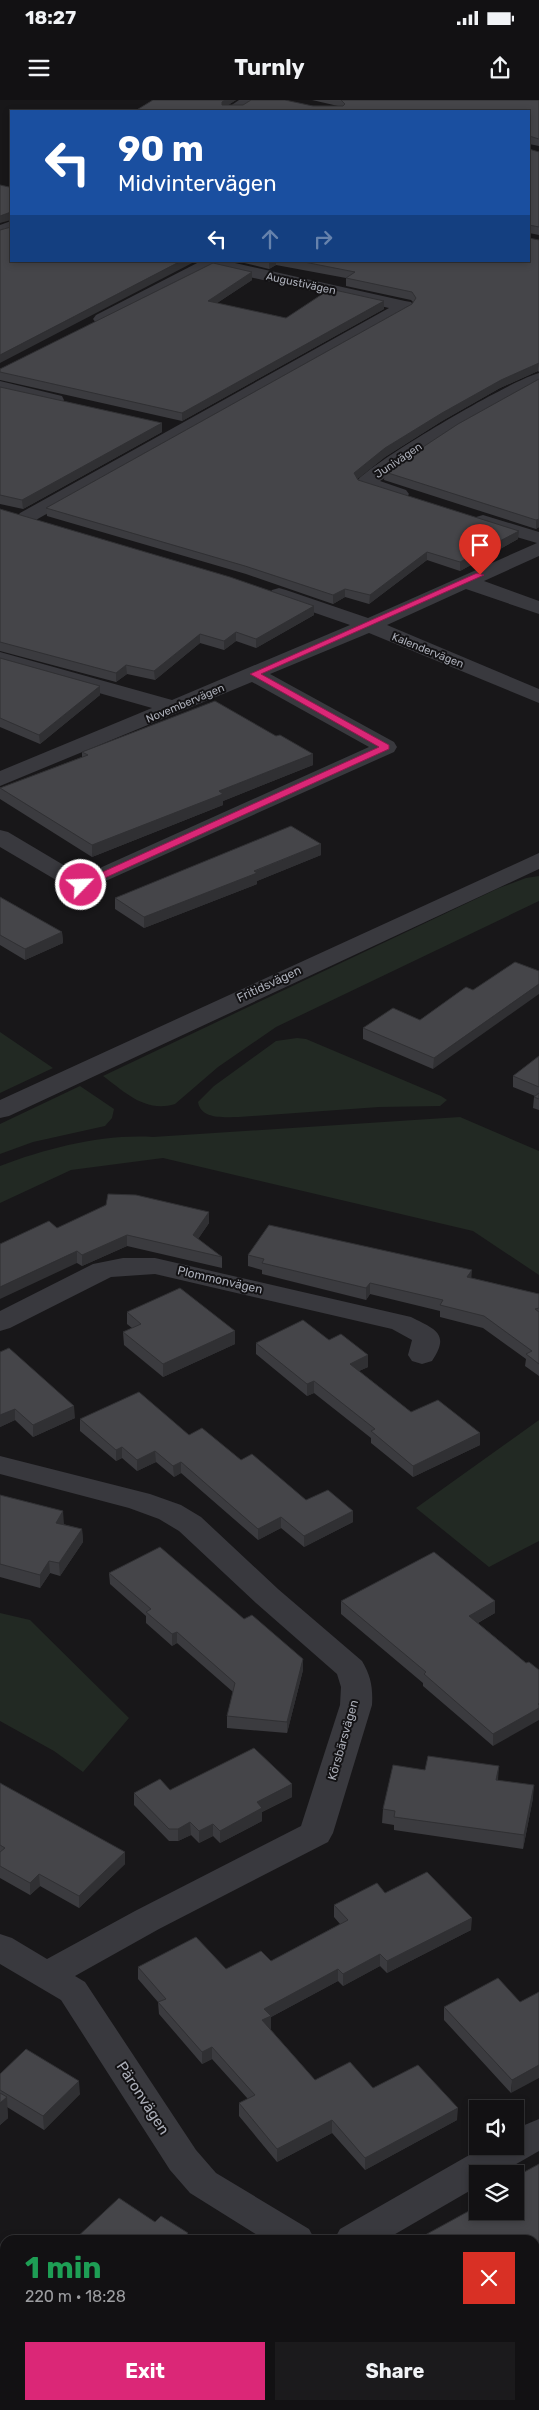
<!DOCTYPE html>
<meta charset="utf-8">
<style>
:root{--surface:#121113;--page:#1b1a1c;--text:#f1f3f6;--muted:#9c9da0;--line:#313133;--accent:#db2777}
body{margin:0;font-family:Rubik,sans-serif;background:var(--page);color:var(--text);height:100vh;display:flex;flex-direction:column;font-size:19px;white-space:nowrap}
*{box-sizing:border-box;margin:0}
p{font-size:16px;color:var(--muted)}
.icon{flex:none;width:28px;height:28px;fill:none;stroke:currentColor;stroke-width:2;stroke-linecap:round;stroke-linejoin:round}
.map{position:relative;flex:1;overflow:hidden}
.panel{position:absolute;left:0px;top:2135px;width:540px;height:175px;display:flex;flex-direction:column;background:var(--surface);border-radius:15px 15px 0 0;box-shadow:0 2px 8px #0003,0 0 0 1px var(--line)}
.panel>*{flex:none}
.hud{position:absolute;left:10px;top:10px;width:520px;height:152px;border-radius:0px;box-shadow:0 2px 8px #0003,0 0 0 1px var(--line);background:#1a4fa0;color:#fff;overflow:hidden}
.buttons{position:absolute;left:469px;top:2000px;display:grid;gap:10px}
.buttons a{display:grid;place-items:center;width:55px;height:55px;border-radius:0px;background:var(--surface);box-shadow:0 2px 8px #0003,0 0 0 1px var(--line);font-size:25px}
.pin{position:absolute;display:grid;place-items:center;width:42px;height:42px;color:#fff;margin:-51px -21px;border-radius:50% 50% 50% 0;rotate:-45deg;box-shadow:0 0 5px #0007}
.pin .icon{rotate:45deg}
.me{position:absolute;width:55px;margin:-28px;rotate:66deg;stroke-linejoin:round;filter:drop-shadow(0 0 4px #0008)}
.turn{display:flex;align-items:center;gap:18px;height:105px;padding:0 25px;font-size:22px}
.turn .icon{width:65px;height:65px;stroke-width:2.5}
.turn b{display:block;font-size:35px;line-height:42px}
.lanes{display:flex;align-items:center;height:48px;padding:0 25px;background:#0003;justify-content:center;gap:25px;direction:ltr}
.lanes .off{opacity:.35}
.round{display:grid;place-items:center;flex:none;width:52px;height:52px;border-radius:0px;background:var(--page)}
.overview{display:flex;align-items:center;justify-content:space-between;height:85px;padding:0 25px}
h1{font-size:30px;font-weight:700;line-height:38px;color:#1e9e55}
.primary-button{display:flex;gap:10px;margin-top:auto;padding:10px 25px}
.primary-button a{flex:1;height:58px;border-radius:0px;background:var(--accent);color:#fff;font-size:20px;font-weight:700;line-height:58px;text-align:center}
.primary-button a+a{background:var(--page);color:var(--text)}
.status{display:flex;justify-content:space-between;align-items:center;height:35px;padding:0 25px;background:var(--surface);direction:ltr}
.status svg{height:14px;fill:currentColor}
header{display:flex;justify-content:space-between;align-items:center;height:65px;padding:0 25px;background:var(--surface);font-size:22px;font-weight:700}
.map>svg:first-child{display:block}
.green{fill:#222923}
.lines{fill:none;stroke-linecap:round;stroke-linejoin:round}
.minor{fill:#39393e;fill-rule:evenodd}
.wall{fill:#3b3b3f}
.shaded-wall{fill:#303033}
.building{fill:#454549;stroke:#303033}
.route{fill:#db2777;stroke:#8e194d}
.labels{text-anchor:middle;stroke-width:4;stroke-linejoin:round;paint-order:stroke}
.far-street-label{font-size:11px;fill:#abaeb8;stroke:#131214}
.street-label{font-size:12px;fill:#abaeb8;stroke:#131214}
.near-street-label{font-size:15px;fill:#abaeb8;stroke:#131214}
</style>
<div class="status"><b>18:27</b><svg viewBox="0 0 49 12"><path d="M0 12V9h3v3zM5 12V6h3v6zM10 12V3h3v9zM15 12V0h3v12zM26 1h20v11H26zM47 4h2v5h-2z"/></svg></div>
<header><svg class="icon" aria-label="menu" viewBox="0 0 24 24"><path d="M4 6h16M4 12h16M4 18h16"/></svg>Turnly<svg class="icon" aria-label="share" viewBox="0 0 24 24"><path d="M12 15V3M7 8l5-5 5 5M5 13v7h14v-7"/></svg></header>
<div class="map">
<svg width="539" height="2310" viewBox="0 0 539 2310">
<rect width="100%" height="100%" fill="#181719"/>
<!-- green -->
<path class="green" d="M539,776V801L276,927L218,967L175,1004C145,1013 125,992 103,976L499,788L526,778Z
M0,932L53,968L0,993Z
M297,938L306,939L441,996L447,1000L440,1006L379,1007L239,1017C225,1017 201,1020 198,1002L214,986L276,941Z
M80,986L114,1009L112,1018L105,1026L33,1042L0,1054V1024Z
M460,1017L539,1051V1175L473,1131L163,1058L71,1070L0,1103V1066C48,1048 102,1034 153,1037Z
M539,1320V1441L489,1467L416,1408Z
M0,1513L30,1520L129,1618L83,1672L54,1651L0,1621Z
M0,2210L5,2214V2305H127L135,2310H0Z"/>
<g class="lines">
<!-- minor -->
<path class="minor" d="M239,0H258L242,11H223Z
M11,121V133L0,137V125Z
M201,161H226L405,201L411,202L414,206L411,210L34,421H20L17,417L20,413L389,208L213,169L108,223H96L93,219L96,215Z
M539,273V285L457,331L380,381L406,390L409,394L406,398L399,400L358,387L355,383C369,363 513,279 539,273Z
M0,281L62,296L64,300L62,304L55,306L0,293Z
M483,415L539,432V456L484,481L539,501V514L466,489L387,525L539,589V603L369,533L270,574L394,642L397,647L394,652L81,792L73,790L0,747V730L8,732L82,776L369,647L252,582L0,686V671L152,608L0,565V552L172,600L350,525L272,498L269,494L272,490L279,488L286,490L368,518L537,443L476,425L473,421L476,417Z
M539,753V769L9,1016L0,1018V1000Z
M123,1158H155L411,1217C434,1229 451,1233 432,1261L422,1264L412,1261L408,1255L412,1240L392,1229L155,1174L111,1177L10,1228L0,1231V1211L93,1164Z
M0,1356L150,1394L181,1405L201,1417L278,1489L362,1561C371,1576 373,1588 372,1605L333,1733L328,1742L159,1829L75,1876L85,1882L196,2050L216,2073L309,2129L315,2140H265L190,2093L170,2070L61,1900L0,1864V1834L12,1838L47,1859L135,1811L301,1726L340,1605L341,1587L337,1574L256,1503L179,1431L159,1419L129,1408L0,1374Z
M539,2019V2051L499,2074H478V2086L385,2140H334L340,2129L485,2046H515V2029Z"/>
</g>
<!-- wall -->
<path class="wall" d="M153,0H236L228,5L338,6L312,0H539V46L529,44V11H135Z
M529,49L539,52V135L529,133Z
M539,140V272L538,271L500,288L442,321L385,357L357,379L358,380L518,439L460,471L427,460L369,504L345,497L333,504L246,474L47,416L46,408L412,204L413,202L411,200L346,186V178L276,165L269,169L236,161H529Z
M252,172V180L217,203L286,218L384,209L182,321L0,280V269Z
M539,279V427L536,429L384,380L385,372Z
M0,287L162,323V332L23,409L0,404Z
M0,409L314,515L256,548L236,541L224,550L200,543L155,580L127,574L116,582L0,551Z
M0,558L100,586V595L40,644L0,627Z
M276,636L313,665L223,701V705L92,757L0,699V688L82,657V652Z
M321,744V755L257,781V784L144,828L115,809V798Z
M0,797L62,832L63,843L25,860L0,845Z
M466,887L433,969L363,939V928L420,920Z
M539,956V1010L533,1008L534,997L535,996L513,987V976Z
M209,1112V1123L198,1139L222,1157V1168L127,1146L82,1166L77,1163L57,1128Z
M248,1155L472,1178L539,1194V1276L525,1266L526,1259L483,1228L440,1217V1211L370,1194L366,1200L262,1174V1170L248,1166Z
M127,1212L235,1244L163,1277L124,1245L123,1232L132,1228L127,1224Z
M329,1240L368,1255V1267L359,1271L411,1312L480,1345L413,1377L371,1343V1338L314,1293L307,1296L256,1254V1243Z
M0,1252L75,1318L33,1337L15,1320L0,1327Z
M80,1319L189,1335L241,1360L306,1400L353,1411V1422L304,1447L281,1428L258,1440L181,1373L174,1377L156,1362L137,1371L122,1358L116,1361L80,1331Z
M0,1395L63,1411V1424L82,1429L83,1442L60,1476L50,1473L40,1488L0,1477Z
M109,1473L303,1570L287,1633L227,1628V1616L233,1592L177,1543L172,1546L146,1523V1516L110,1484Z
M341,1501H495V1513L478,1523L526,1563L493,1646L423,1586V1583L341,1514Z
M498,1680L533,1698L523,1749L394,1730V1725L382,1723L383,1709Z
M0,1683L125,1764L79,1808L40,1786L30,1795L0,1778Z
M170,1690L292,1697L262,1712V1721L220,1743L213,1736L199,1743L191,1735L178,1741H169L134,1705V1693Z
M385,1793L471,1830L387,1873L380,1866L343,1886L338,1881L271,1917V1929H270L315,1980L373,1988L457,2020L365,2070L332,2033L277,2062L239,2016V2003L248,1999L212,1959L202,1964L159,1914L158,1902L138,1879V1867L226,1869L271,1861L340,1824L334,1817V1805Z
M520,1902L511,1993L444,1920V1907Z
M0,1974L80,1994L44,2030L7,2007L8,2018L0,2025Z
M264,2305H373V2308L270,2309Z"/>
<!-- shaded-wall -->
<path class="shaded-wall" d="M225,0H236L222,9V2Z
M11,112V120L0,123V116Z
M181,161H196L0,263V255Z
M269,161H276V165L269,169Z
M252,172V180L208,209V201Z
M384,201V209L182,321V313Z
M539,263L538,271L500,288L442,321L385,357L354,382V373L385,348L442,313L501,280Z
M162,323V332L23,409L22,400Z
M539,419V427L536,429V420Z
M519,431L518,439L460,471V462Z
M427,452V460L369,504L370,495Z
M345,489V497L333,504V495Z
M314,506V515L256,548V539Z
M236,532V541L224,550V541Z
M200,534V543L155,580L154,571Z
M126,565L127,574L116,582V573Z
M100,586V595L40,644L39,635Z
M313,654V665L223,701V705L92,757V745L219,691Z
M321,744V755L257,781V784L144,828V817Z
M62,832L63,843L25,860V849Z
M539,884V894L433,969L434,958Z
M209,1112V1123L193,1146V1135Z
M127,1135V1146L82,1166V1155Z
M77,1151V1163L0,1199V1187Z
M472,1170L471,1182L467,1177Z
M370,1183V1194L366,1200V1188Z
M235,1231V1244L163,1277V1264Z
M368,1255V1267L350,1275V1264Z
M314,1281V1293L307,1296V1284Z
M74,1306L75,1318L33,1337V1325Z
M15,1309V1320L0,1327V1315Z
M480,1333V1345L413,1377V1366Z
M122,1347V1358L116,1361V1350Z
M155,1351L156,1362L137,1371V1360Z
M181,1362V1373L174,1377L173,1366Z
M63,1411L64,1424L56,1435V1423Z
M353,1411V1422L304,1447V1436Z
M281,1417V1428L258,1440V1429Z
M82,1429L83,1442L60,1476L59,1463Z
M49,1461L50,1473L40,1488V1475Z
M495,1501V1513L468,1528L469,1516Z
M177,1532V1543L172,1546V1534Z
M303,1559V1570L287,1633V1622Z
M539,1603V1620L493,1646V1634Z
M499,1666L498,1680H496Z
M292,1684V1697L262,1712V1721L220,1743V1731L257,1702Z
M534,1685L533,1698L523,1749L524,1735Z
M190,1722L191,1735L178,1741V1729Z
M213,1724V1736L199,1743V1731Z
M125,1752V1764L79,1808V1796Z
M39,1774L40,1786L30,1795V1783Z
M472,1818L471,1830L387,1873V1861Z
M380,1854V1866L343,1886V1874Z
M338,1869V1881L271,1917V1929L262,1933V1920L264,1909Z
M212,1947V1959L202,1964V1952Z
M539,1965V1978L511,1993L512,1980Z
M79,1981L80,1994L44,2030L43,2016Z
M7,1997L8,2018L0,2025V2003Z
M458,2008L457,2020L365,2070V2058Z
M332,2020V2033L277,2062V2049Z
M188,2133V2140H181Z
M539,2203V2215L535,2217V2205Z
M365,2305H373V2308L371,2310H360Z"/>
<!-- building -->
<path class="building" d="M153,0H225L222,2V5H243L251,0H285L313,6H343L345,4L341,0H539V39L529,36V11H135Z
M529,49L539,52V127L529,125Z
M0,85L9,87L11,86V112L0,116Z
M11,127V161H181L0,255V130Z
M529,138L539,140V263L501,280L442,313L385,348L354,373L358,380L519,431L460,462L427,452L370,495L345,489L333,495L245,466L46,408L412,204L416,198L412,192L346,178L355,172L299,161H529Z
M213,163L252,172L208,201L286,218L330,189L384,201L182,313L0,272V269Z
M539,279V419L536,420L385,372L458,324Z
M0,287L162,323L22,400L0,395Z
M0,409L230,477L314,506L256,539L236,532L224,541L200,534L154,571L126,565L116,573L0,542Z
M0,558L100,586L39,635L0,618Z
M215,601L276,636L280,635L313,654L219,691L223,694L92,745L0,688L88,655L82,652Z
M291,726L321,744L254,771L257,773L144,817L115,798Z
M0,797L62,832L25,849L0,835Z
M515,862L539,871V884L434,958L363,928L393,908L420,920L466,887L473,890Z
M539,956V987L513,976Z
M539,993V999L534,997Z
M108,1094L136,1095L209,1112L193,1135L222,1157L127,1135L82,1155L77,1151L0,1187V1144L49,1121L57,1128L106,1105Z
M269,1125L472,1170L467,1177L539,1194V1208L535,1209L539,1212V1264L526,1254L532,1251L484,1216L440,1205L443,1200L370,1183L366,1188L262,1163L264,1159L248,1155Z
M180,1188L235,1231L163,1264L123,1232L141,1224L127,1212Z
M303,1220L329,1240L341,1234L368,1255L350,1264L411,1312L438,1300L480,1333L413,1366L371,1331L375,1329L314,1281L307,1284L256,1243Z
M9,1248L74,1306L33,1325L15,1309L0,1315V1252Z
M139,1292L189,1335L202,1328L241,1360L252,1354L306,1400L328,1390L353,1411L304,1436L281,1417L258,1429L181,1362L173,1366L155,1351L137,1360L122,1347L116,1350L80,1319Z
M0,1395L63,1411L56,1423L82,1429L59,1463L49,1461L40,1475L0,1464Z
M160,1447L244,1519L252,1515L303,1559L287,1622L227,1616L235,1583L177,1532L172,1534L146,1512L151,1509L109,1473Z
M434,1452L495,1501L469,1516L526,1563L529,1562L539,1570V1603L538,1604L539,1605V1608L493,1634L424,1574L426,1572L341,1501Z
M254,1648L292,1684L257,1702L262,1708L220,1731L213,1724L199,1731L190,1722L178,1729H169L134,1693L160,1679L170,1690Z
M428,1656L499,1666L496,1680L534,1685L524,1735L394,1717L395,1711L383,1709L393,1665L425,1670Z
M0,1683L125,1752L79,1796L39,1774L30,1783L0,1766V1752L5,1748L0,1745Z
M427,1772L472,1818L387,1861L380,1854L343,1874L338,1869L264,1909L271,1916L262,1920L315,1980L350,1962L373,1988L418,1965L458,2008L365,2058L332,2020L277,2049L239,2003L255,1995L212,1947L202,1952L158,1902L166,1899L138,1867L196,1837L226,1869L261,1851L271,1861L348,1820L334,1805L377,1783L385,1793Z
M498,1878L520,1902L539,1892V1965L512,1980L444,1907Z
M26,1949L79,1981L43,2016L0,1990V1974Z
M0,1993L7,1997L0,2003Z
M539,2064V2203L535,2205V2140H416L478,2106V2111H515V2077Z
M119,2098L155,2122L161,2116L188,2133L181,2140H182H74Z
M274,2305H365L360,2310H269Z"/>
<!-- route -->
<path class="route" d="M477,473L484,475L261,574L389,645V649L85,787H78V783L379,647L250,574Z"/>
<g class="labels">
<!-- far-street labels -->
<g class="far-street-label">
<text transform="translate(301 183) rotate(12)" y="4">Augustivägen</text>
<text transform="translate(398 360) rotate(-34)" y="4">Junivägen</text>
<text transform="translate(428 550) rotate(22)" y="4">Kalendervägen</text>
<text transform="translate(185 603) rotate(-23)" y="4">Novembervägen</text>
</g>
<!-- street labels -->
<g class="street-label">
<text transform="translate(269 884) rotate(-25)" y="4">Fritidsvägen</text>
<text transform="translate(220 1180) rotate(13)" y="4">Plommonvägen</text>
<text transform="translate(343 1640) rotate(-74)" y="4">Körsbärsvägen</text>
</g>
<!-- near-street labels -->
<g class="near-street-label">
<text transform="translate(143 1998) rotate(57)" y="5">Päronvägen</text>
</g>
</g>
</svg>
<div class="buttons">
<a><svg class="icon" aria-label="sound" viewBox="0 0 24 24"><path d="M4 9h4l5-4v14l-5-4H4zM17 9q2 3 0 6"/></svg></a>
<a><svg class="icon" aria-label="layers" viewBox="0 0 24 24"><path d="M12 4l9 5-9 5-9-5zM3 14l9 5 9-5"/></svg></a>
</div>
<div class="pin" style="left:480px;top:475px;background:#d93025"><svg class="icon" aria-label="arrive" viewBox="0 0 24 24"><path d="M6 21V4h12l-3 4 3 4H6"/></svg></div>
<svg class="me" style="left:81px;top:785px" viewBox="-20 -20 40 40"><circle r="17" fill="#db2777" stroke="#fff" stroke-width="3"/><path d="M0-11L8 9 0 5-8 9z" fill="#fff"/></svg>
<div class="hud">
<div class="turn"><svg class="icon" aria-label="left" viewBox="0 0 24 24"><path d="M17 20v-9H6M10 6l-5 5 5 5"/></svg><div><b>90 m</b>Midvintervägen</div></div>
<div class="lanes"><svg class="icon" aria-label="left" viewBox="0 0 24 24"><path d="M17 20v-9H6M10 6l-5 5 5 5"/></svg><svg class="icon off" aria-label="ahead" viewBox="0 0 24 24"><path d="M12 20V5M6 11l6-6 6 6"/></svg><svg class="icon off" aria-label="right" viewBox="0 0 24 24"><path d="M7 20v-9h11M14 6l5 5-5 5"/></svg></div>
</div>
<section class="panel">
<div class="overview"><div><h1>1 min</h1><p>220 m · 18:28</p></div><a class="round" style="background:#d93025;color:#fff"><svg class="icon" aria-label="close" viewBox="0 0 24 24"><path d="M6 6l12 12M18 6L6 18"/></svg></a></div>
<div class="primary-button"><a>Exit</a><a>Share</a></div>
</section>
</div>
